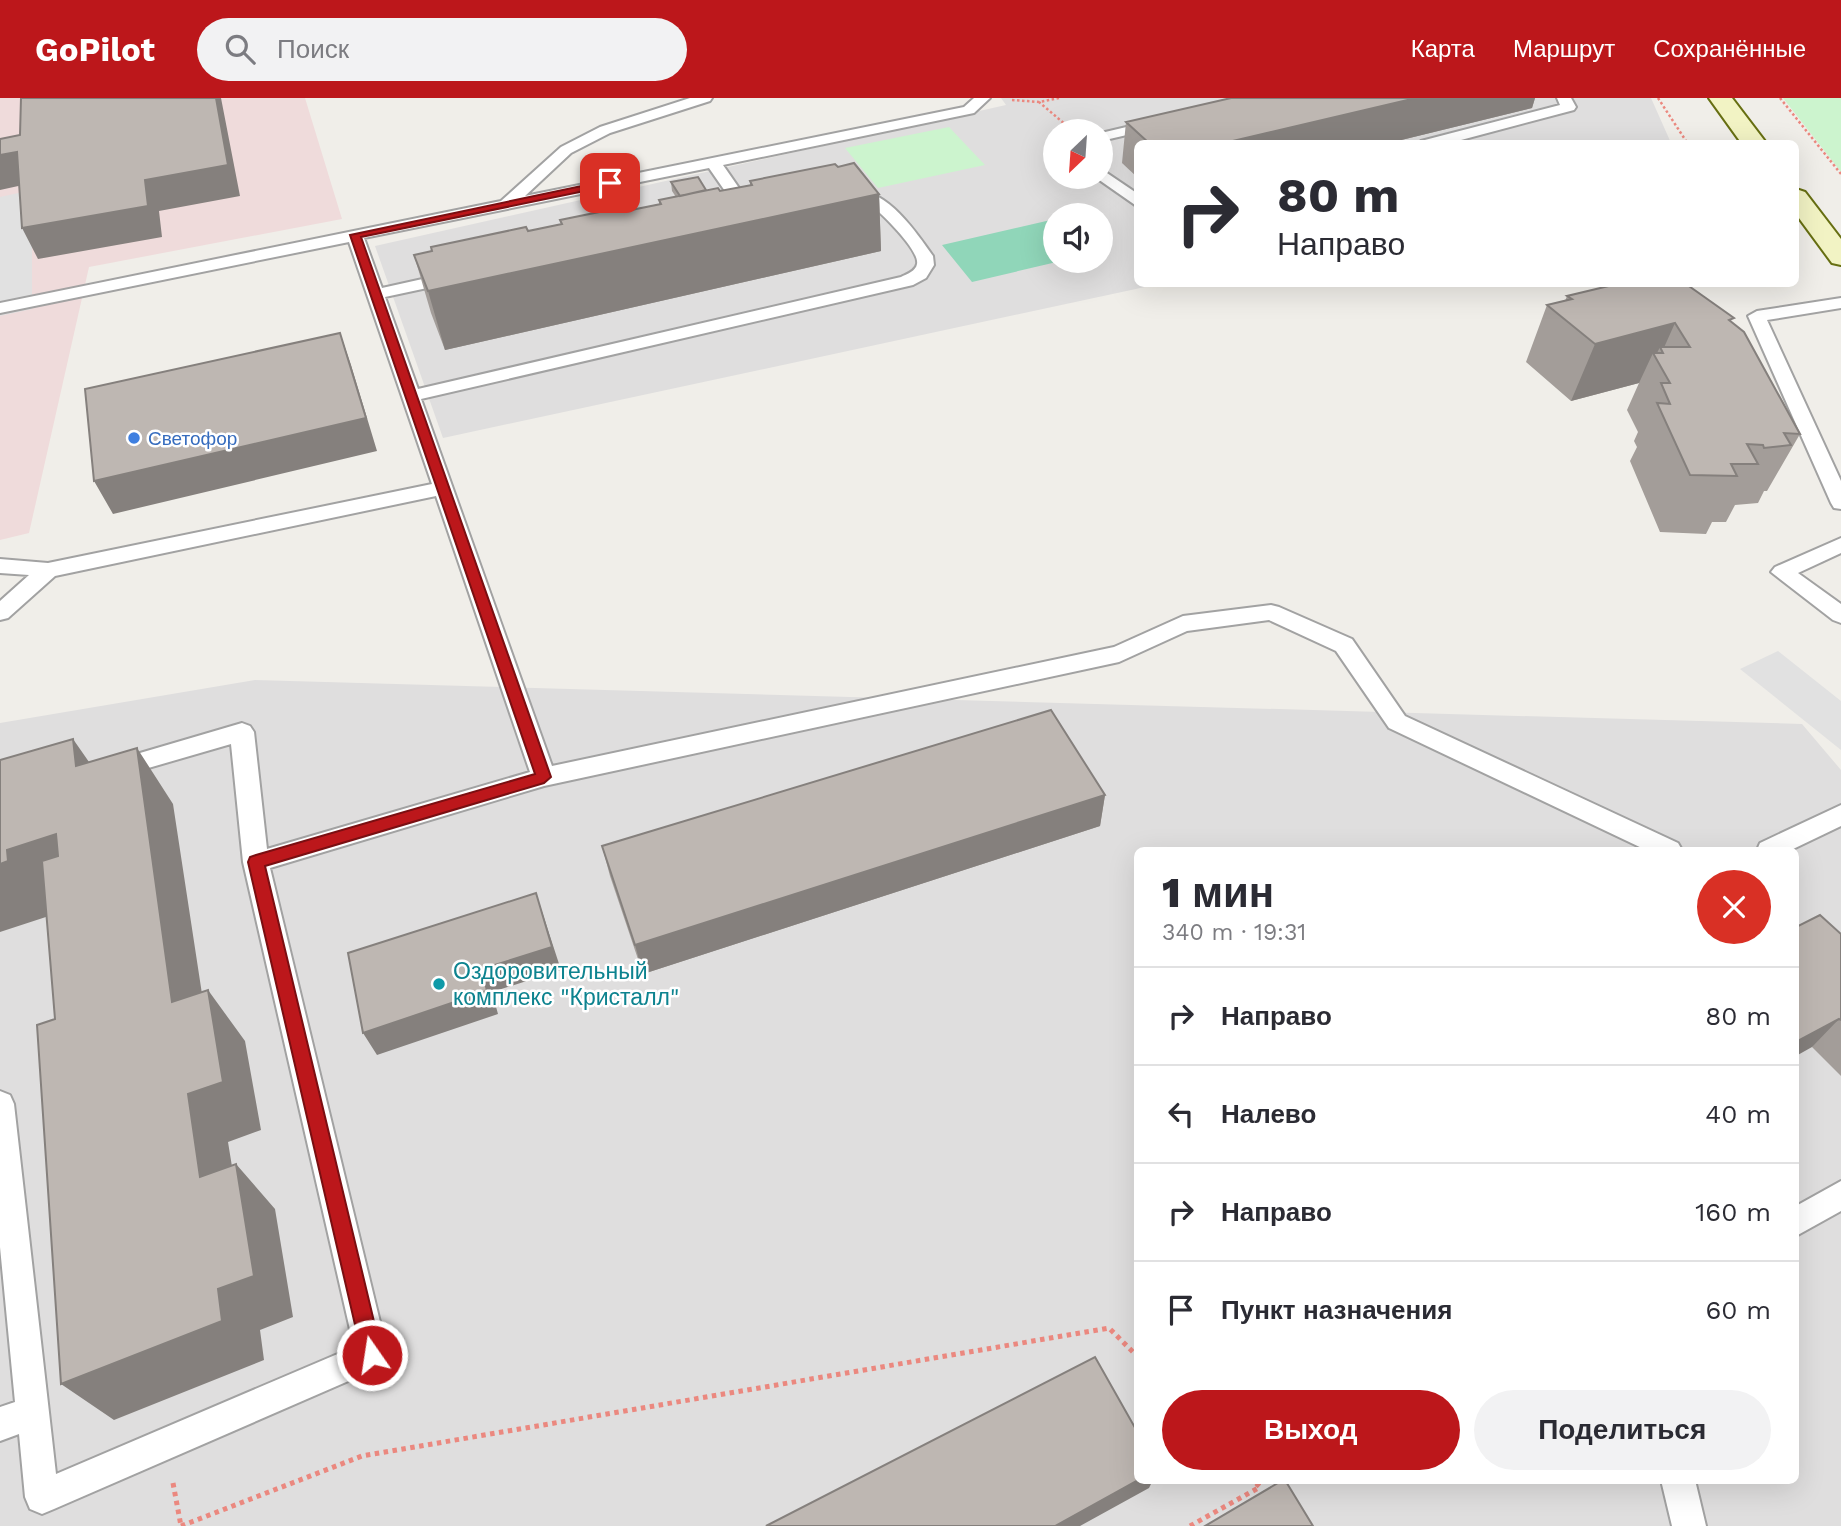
<!DOCTYPE html>
<html lang="ru">
<meta charset="utf-8">
<style>
:root{--surface:#fff;--page:#f2f2f3;--text:#2b2b33;--muted:#7c7c81;--line:#e1e1e2;--accent:#bc171b}
body{margin:0;font-family:"Work Sans",sans-serif;background:var(--page);color:var(--text);height:100vh;display:flex;flex-direction:column;font-size:26px;white-space:nowrap}
*{box-sizing:border-box;margin:0}
p{font-size:23px;color:var(--muted)}
.icon{flex:none;width:38px;height:38px;fill:none;stroke:currentColor;stroke-width:2;stroke-linecap:round;stroke-linejoin:round}
.map{position:relative;flex:1;overflow:hidden}
.panel{position:absolute;left:1134px;top:749px;width:665px;height:637px;display:flex;flex-direction:column;background:var(--surface);border-radius:10px;box-shadow:0 7px 28px #0002}
.panel>*{flex:none}
.top-card{position:absolute;left:1134px;top:42px;width:665px;height:147px;border-radius:10px;box-shadow:0 7px 28px #0002;background:#fff;color:var(--text);overflow:hidden}
.needle{width:46px;rotate:205deg}
.tools{position:absolute;left:1043px;top:21px;display:grid;gap:14px}
.tools a{display:grid;place-items:center;width:70px;height:70px;border-radius:50%;background:var(--surface);box-shadow:0 7px 28px #0002;font-size:35px}
.pin{position:absolute;display:grid;place-items:center;width:60px;height:60px;color:#fff;margin:-30px;border-radius:14px;box-shadow:0 4px 10px #0006}
.me{position:absolute;width:77px;margin:-38px;rotate:347deg;stroke-linejoin:round;filter:drop-shadow(0 0 5px #0008)}
.turn{display:flex;align-items:center;gap:24px;height:147px;padding:0 28px;font-size:32px}
.turn .icon{width:91px;height:91px;stroke-width:2.5}
.turn b{display:block;font-size:49px;line-height:60px}
.round{display:grid;place-items:center;flex:none;width:74px;height:74px;border-radius:37px;background:var(--page)}
.summary{display:flex;align-items:center;justify-content:space-between;height:119px;padding:0 28px}
h1{font-size:42px;font-weight:800;line-height:52px}
.button{display:flex;gap:14px;margin-top:auto;padding:14px 28px}
.button a{flex:1;height:80px;border-radius:42px;background:var(--accent);color:#fff;font-size:28px;font-weight:800;line-height:80px;text-align:center}
.button a+a{background:var(--page);color:var(--text)}
ul{padding:0;list-style:none}
li{display:flex;align-items:center;gap:21px;height:98px;padding:0 28px;border-top:2px solid var(--line)}
li div{flex:1}
li b{display:block;font-size:26px}
li em{font-style:normal}
header{display:flex;align-items:center;gap:42px;box-sizing:border-box;height:98px;padding:0 35px;background:var(--accent);color:#fff}
header strong{font-size:33px}
nav{display:flex;gap:38px;margin-inline-start:auto;font-size:24px}
.search{width:490px;height:63px;background:var(--page);display:flex;align-items:center;gap:18px;box-sizing:border-box;padding:0 24px;border-radius:38px;color:var(--muted);font-size:26px}
.map>svg:first-child{display:block}
.residential{fill:#dfdede;fill-rule:evenodd}
.commercial{fill:#efdbdb}
.park{fill:#ccf4ce}
.pitch{fill:#90d6b9}
.parking{fill:#e1e1e1}
.lines{fill:none;stroke-linecap:round;stroke-linejoin:round}
.lane-casing{stroke:#a2a2a2;stroke-width:4}
.secondary-casing{stroke:#676f12;stroke-width:4}
.path-far1{stroke:#eb887f;stroke-width:2.5;stroke-dasharray:2.5 2.5;stroke-linecap:butt}
.path{stroke:#eb887f;stroke-width:5;stroke-dasharray:4.5 4.5;stroke-linecap:butt}
.lane{fill:#fff;fill-rule:evenodd}
.secondary{fill:#f2f3c4;fill-rule:evenodd}
.wall{fill:#a39d99}
.shaded-wall{fill:#85807d}
.building{fill:#beb7b2;stroke:#85807d;stroke-width:2}
.route{fill:#bc171b;stroke:#7a0f12;stroke-width:2}
.shop-dot{fill:#3f7fe0;stroke:#fff;stroke-width:2.5}
.culture-dot{fill:#0f9aa8;stroke:#fff;stroke-width:2.5}
.labels{text-anchor:middle;stroke-width:5;stroke-linejoin:round;paint-order:stroke}
.far-shop-label{font-size:19px;fill:#366cbe;stroke:#fff;text-anchor:start}
.culture-label{font-size:23px;fill:#0d838f;stroke:#fff;text-anchor:start}
</style>
<header>
<strong>GoPilot</strong>
<div class="search"><svg class="icon" aria-label="search" viewBox="0 0 24 24"><circle cx="10" cy="10" r="6"/><path d="M15 15l6 6"/></svg>Поиск</div>
<nav><a>Карта</a><a>Маршрут</a><a>Сохранённые</a></nav>
</header>
<div class="map">
<svg width="1841" height="1428" viewBox="0 0 1841 1428">
<rect width="100%" height="100%" fill="#f0eee9"/>
<!-- residential -->
<path class="residential" d="M1001,0H1651L1671,45L1138,46V186H1159L443,340L375,148L1006,7ZM1055,33H1101V79H1055ZM1055,117H1101V163H1055Z
M255,582L1802,626L1841,672V1428H0V625ZM1138,752H1796V1382H1138Z"/>
<!-- commercial -->
<path class="commercial" d="M0,0H305L342,121L89,169L29,435L0,442Z"/>
<!-- park -->
<path class="park" d="M1783,0H1841V74Z
M949,29L985,67L878,90L845,50Z"/>
<!-- pitch -->
<path class="pitch" d="M1055,121V163H1061L972,184L942,147Z"/>
<!-- parking -->
<path class="parking" d="M32,92V211L0,218V99Z
M1778,553L1841,603V652L1740,571Z"/>
<g class="lines">
<defs>
<path id="lane" d="M690,0H712L710,3L610,35L571,55L525,98L964,9L974,0H990L974,15L723,67L757,116L749,121L743,119L709,70L364,140L382,190L454,174L463,179L460,183L385,199L418,291L901,179C907,176 916,173 917,166C920,153 881,114 870,107C861,103 852,102 843,99L841,96L843,93C882,83 914,131 933,158L934,167L926,180L913,187L421,301L552,668L1114,549L1183,518L1271,507L1279,509L1352,541L1405,618L1678,745L1682,752H1646L1389,630L1336,553L1269,522L1187,533L1119,564L544,688L270,770L388,1257L383,1268L54,1411L42,1416L30,1411L25,1399L19,1336L0,1343V1309L15,1304L0,1149V993L10,997L14,1006L56,1376L354,1249L243,764L231,646L114,680L106,677L102,671L106,665L242,625L250,628L254,634L267,751L530,674L436,398L55,478L8,520L0,522V503L29,477L0,475V461L48,465L432,386L349,144L0,215V205L501,103L561,49L600,29Z
M1557,0H1571L1576,9L1574,12L1446,46H1419L1421,43L1560,7Z
M1156,22L1161,23L1163,26L1161,29L1101,43V35Z
M1101,71L1138,96V109L1095,79H1101Z
M1841,200V210L1767,222L1841,383V411L1834,410L1831,405L1748,218L1757,213Z
M1841,440V455L1798,475L1841,506V525L1833,522L1771,474L1775,469Z
M1841,707V728L1791,752H1757L1760,745Z
M1841,1083V1113L1796,1138V1108Z
M1661,1382H1695L1706,1428H1672Z"/>
<path id="secondary" d="M1709,0H1732L1767,46H1742Z
M1796,91L1805,94L1841,141V167L1832,165L1796,116Z"/>
</defs>
<!-- lane casing -->
<use href="#lane" class="lane-casing"/>
<!-- secondary casing -->
<use href="#secondary" class="secondary-casing"/>
<!-- path-far1 -->
<path class="path-far1" d="M1059,0L1039,4L1073,33
M1658,0L1688,46
M1780,0L1841,76
M1012,2L1039,4"/>
<!-- path -->
<path class="path" d="M173,1385L181,1428
M181,1428L362,1358L1109,1230L1138,1259
M1190,1428L1260,1389L1253,1382"/>
<!-- lane -->
<use href="#lane" class="lane"/>
<!-- secondary -->
<use href="#secondary" class="secondary"/>
</g>
<!-- wall -->
<path class="wall" d="M1231,0H1535L1532,10L1385,46H1138V80L1122,65L1126,24Z
M838,69L879,96L881,153L445,252L431,215L414,157L561,126L560,122L626,113L659,106V102L676,99L672,93L671,84L706,92L720,93L750,87V83Z
M1567,198L1732,224L1800,336L1767,393H1764L1758,405L1735,407L1726,424H1712L1706,436L1660,434L1630,363L1637,349L1634,343L1638,334L1627,312L1639,285L1571,303L1526,264L1547,207L1565,203Z
M1105,697L1100,728L643,876L610,778L602,748Z
M1841,836V978L1812,949Z"/>
<!-- shaded-wall -->
<path class="shaded-wall" d="M216,0H221L240,98L159,113L162,139L38,161L22,130L145,82Z
M1416,0H1535L1532,10L1385,46H1220Z
M17,54L32,85L0,92V57Z
M879,96L881,153L445,252L428,193Z
M1675,225L1662,254L1660,249L1655,259L1653,255L1639,285L1571,303L1595,246Z
M340,235L351,267L377,353L113,416L94,383Z
M73,641L112,697L76,668Z
M137,650L173,706L211,955L172,904Z
M1105,697L1100,728L643,876L635,847Z
M56,736L98,791L52,817L0,834V766L7,752Z
M536,795L561,872L492,894L498,916L377,957L363,935L482,871Z
M208,892L245,943L261,1032L228,1044L241,1124L200,1079L188,996Z
M1839,921L1812,949L1796,958V944Z
M236,1066L275,1111L293,1219L260,1232L264,1262L114,1322L61,1286Z
M1138,1382H1153L1149,1390L1080,1428H1055Z"/>
<!-- building -->
<path class="building" d="M21,0H216L228,67L145,82L148,108L22,130L17,54L0,57V41L20,37Z
M1231,0H1416L1220,46H1150L1126,24Z
M854,65L879,96L428,193L414,157L432,153L431,149L526,129L528,133L562,126L560,122L624,109L626,113L661,106L659,102L718,90L720,93L752,87L750,83L835,66L838,69Z
M698,79L706,92L680,98L671,84Z
M1617,186H1686L1734,220L1729,222L1744,234L1800,336L1784,335L1791,347L1764,350L1763,347L1747,346L1758,366H1731L1737,378L1690,377L1657,305L1670,306L1661,285H1670L1653,255H1663L1660,249H1690L1675,225L1595,246L1547,207L1572,201L1567,198Z
M340,235L366,320L94,383L85,291Z
M1051,612L1105,697L635,847L602,748Z
M73,641L76,668L137,650L172,904L208,892L223,984L188,996L200,1079L236,1066L254,1178L218,1191L222,1223L61,1286L37,927L55,921L42,763L58,758L56,736L7,752L8,763L0,766V662Z
M536,795L552,849L482,871L487,893L363,935L348,855Z
M1820,817L1841,836V922L1839,921L1796,944V829Z
M1095,1259L1138,1335V1382L1055,1428H766Z
M1283,1382H1285L1313,1428H1205Z"/>
<!-- route -->
<path class="route" d="M610,82L614,83V87L361,139L551,679L544,685L265,768L382,1257L379,1265L372,1268L365,1265L362,1257L248,764L250,759L256,757L535,676L350,137Z"/>
<!-- markers -->
<circle class="shop-dot" cx="134" cy="340" r="7"/>
<circle class="culture-dot" cx="439" cy="886" r="7"/>
<g class="labels">
<!-- far-shop labels -->
<g class="far-shop-label">
<text x="148" y="347">Светофор</text>
</g>
<!-- culture labels -->
<g class="culture-label">
<text x="453" y="881">Оздоровительный<tspan x="453" dy="26">комплекс "Кристалл"</tspan></text>
</g>
</g>
</svg>
<div class="tools">
<a><svg class="needle" viewBox="-14 -14 28 28"><path d="M0-13l5 13h-10z" fill="#e53935"/><path d="M0 13l5-13h-10z" fill="#7c7c81"/></svg></a>
<a><svg class="icon" aria-label="sound" viewBox="0 0 24 24"><path d="M4 9h4l5-4v14l-5-4H4zM17 9q2 3 0 6"/></svg></a>
</div>
<div class="pin" style="left:610px;top:85px;background:#d93025"><svg class="icon" aria-label="arrive" viewBox="0 0 24 24"><path d="M6 21V4h12l-3 4 3 4H6"/></svg></div>
<svg class="me" style="left:372px;top:1257px" viewBox="-20 -20 40 40"><circle r="17" fill="#bc171b" stroke="#fff" stroke-width="3"/><path d="M0-11L8 9 0 5-8 9z" fill="#fff"/></svg>
<div class="top-card">
<div class="turn"><svg class="icon" aria-label="right" viewBox="0 0 24 24"><path d="M7 20v-9h11M14 6l5 5-5 5"/></svg><div><b>80 m</b>Направо</div></div>
</div>
<section class="panel">
<div class="summary"><div><h1>1 мин</h1><p>340 m · 19:31</p></div><a class="round" style="background:#d93025;color:#fff"><svg class="icon" aria-label="close" viewBox="0 0 24 24"><path d="M6 6l12 12M18 6L6 18"/></svg></a></div>
<ul>
<li><svg class="icon" aria-label="right" viewBox="0 0 24 24"><path d="M7 20v-9h11M14 6l5 5-5 5"/></svg><div><b>Направо</b></div><em>80 m</em></li>
<li><svg class="icon" aria-label="left" viewBox="0 0 24 24"><path d="M17 20v-9H6M10 6l-5 5 5 5"/></svg><div><b>Налево</b></div><em>40 m</em></li>
<li><svg class="icon" aria-label="right" viewBox="0 0 24 24"><path d="M7 20v-9h11M14 6l5 5-5 5"/></svg><div><b>Направо</b></div><em>160 m</em></li>
<li><svg class="icon" aria-label="arrive" viewBox="0 0 24 24"><path d="M6 21V4h12l-3 4 3 4H6"/></svg><div><b>Пункт назначения</b></div><em>60 m</em></li>
</ul>
<div class="button"><a>Выход</a><a>Поделиться</a></div>
</section>
</div>
